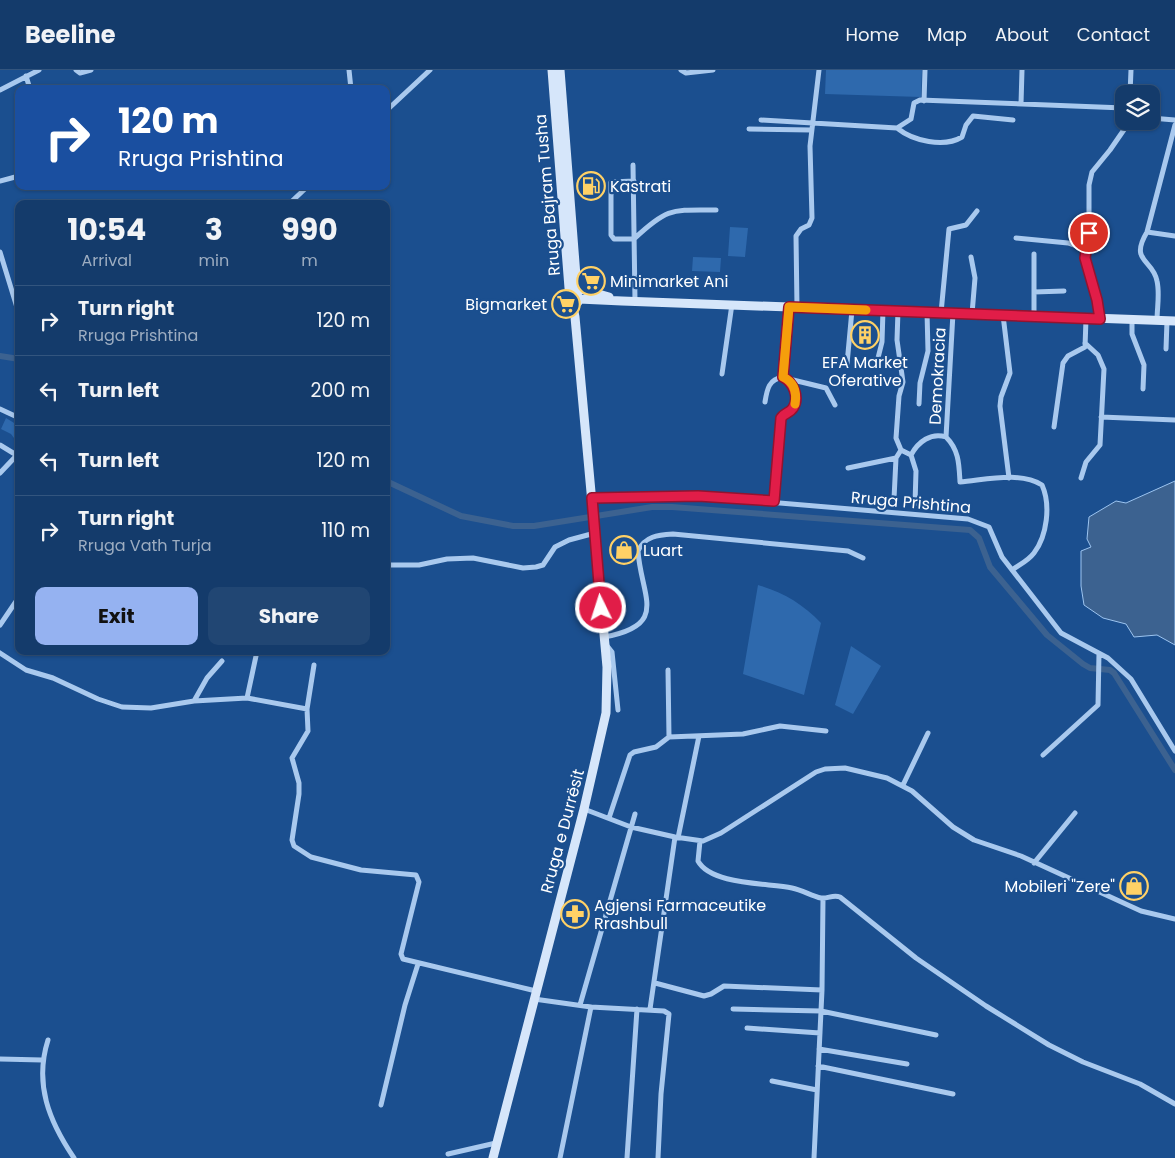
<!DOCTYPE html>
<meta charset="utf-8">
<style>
:root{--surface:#143b6b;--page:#214673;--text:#f1f3f6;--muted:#9dadc1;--line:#33557e;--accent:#95b2f1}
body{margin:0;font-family:Poppins,sans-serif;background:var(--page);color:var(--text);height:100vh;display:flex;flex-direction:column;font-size:19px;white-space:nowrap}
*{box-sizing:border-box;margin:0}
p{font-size:16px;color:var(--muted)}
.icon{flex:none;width:28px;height:28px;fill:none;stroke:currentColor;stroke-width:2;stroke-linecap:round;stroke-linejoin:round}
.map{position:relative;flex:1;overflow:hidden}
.drawer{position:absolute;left:15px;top:130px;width:375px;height:455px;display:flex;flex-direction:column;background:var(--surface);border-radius:10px;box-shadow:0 1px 4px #0004,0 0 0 1px var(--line)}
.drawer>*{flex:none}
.top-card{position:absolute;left:15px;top:15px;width:375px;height:105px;border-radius:10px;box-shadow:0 1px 4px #0004,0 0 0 1px var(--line);background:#1a4fa0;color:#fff;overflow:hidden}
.buttons{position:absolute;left:1115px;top:15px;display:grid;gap:10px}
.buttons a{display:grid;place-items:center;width:45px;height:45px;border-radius:10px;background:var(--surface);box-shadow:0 1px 4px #0004,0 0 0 1px var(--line);font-size:25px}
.pin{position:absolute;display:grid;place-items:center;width:42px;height:42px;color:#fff;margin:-21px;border:2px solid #fff;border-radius:50%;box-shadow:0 1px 5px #0007}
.me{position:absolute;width:55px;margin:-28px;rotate:356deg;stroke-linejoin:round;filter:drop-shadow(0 0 4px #0008)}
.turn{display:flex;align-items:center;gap:18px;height:105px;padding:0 20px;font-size:22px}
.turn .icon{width:65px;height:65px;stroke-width:2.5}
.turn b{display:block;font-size:35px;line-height:42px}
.eta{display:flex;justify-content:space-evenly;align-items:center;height:85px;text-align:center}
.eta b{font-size:30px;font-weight:700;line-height:35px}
.action{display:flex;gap:10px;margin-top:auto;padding:10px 20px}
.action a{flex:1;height:58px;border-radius:10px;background:var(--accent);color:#111;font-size:20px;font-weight:700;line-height:58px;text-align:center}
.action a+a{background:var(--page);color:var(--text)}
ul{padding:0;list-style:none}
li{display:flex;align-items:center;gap:15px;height:70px;padding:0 20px;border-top:1px solid var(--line)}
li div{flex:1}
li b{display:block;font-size:19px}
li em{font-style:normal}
header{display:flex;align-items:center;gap:30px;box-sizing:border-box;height:70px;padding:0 25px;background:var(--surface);border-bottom:1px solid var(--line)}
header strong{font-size:24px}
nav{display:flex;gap:28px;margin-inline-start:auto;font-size:18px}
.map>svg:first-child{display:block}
.green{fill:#2e69ad}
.water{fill:#3c6290;stroke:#9cc4f0}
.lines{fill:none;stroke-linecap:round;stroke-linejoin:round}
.canal{stroke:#3c6290;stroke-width:6}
.street{stroke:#a9c9ee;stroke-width:5}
.secondary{stroke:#d6e6fa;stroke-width:9}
.route-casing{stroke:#92132f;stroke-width:12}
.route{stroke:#e11d48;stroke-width:9}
.slow{stroke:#f59e0b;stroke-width:9}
.labels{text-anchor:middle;stroke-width:4.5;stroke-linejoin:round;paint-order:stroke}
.poi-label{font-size:16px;fill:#fff;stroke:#1b4f8f;text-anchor:start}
.street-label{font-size:16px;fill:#fff;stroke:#1b4f8f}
</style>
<header>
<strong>Beeline</strong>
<nav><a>Home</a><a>Map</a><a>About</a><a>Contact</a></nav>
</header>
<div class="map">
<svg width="1175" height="1088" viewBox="0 0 1175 1088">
<rect width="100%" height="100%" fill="#1b4f8f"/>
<!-- green -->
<path class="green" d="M826,0H922L921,27L825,24Z
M730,157L748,158L745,187L728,186Z
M693,187L721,188L720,202L692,201Z
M6,348L19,356V368H14L11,364L1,359Z
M758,515C783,522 803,534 821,553L804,625L743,604Z
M851,576L881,596L853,644L835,635Z"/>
<!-- water -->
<path class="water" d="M1175,411V575L1157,565L1134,567L1126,554L1103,548L1084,535L1081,516V481L1091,477L1087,469L1089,447L1116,431L1126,433Z"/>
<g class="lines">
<!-- canal -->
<path class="canal" d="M0,286L19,289
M386,411L461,446L513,456H534L652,437H672L970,460L979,468L990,497L1047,565L1083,594L1090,598L1110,600L1114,603L1175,700"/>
<!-- street -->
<path class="street" d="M76,0L80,3L91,0
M349,0L351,19
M681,0L686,3L713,0
M26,6L30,19
M0,20L39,0
M1130,24L1131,0
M924,31L925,0
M1021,34L1022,0
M386,41L430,0
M1151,48L1175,50
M761,50L897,58C913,71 944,78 962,67L966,55L973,46L1013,50
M897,58L911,49L914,33L920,30L1124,38
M749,59L811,60
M633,95L635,231
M0,111L19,106
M634,111L611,112V165L614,169H634C668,137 672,140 716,140
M289,134L308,116
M1147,162L1175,166
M1016,168L1068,173L1085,179
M0,182L19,244
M971,187L975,208L972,244
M1034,222L1064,221
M797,237L796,166L801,159L809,155L812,148L810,76L819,0
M898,241L897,270L903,312L899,326L896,368L901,380L911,385
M941,243L949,159L966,155L977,141
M1003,245L1010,303L1001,327L1000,336L1009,408
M1034,247V184
M1100,249L1097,230L1085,188L1089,163V115L1092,102L1110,80L1130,51
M1132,250V264L1144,295L1143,319
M1157,251C1157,237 1160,224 1157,211C1153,189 1129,192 1147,162L1175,55
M1166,279L1167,251
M877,292L882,272L883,240
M847,294L852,240
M722,304L732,234
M783,307L789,237
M789,309L826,318L835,335
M765,332C767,319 769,309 783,307L791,312L795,323L794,336L781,348L774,431
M919,334L920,313L928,281L927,242
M0,339L15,346
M1101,347L1175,350
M1054,357L1063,293L1068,286L1085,277L1086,249
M946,367C959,380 959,394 960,412C985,410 1020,401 1042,415C1051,435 1047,466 1034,483C1028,491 1019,495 1012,500
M946,367L953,243
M0,375L18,386
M848,398L896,388
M0,403L17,385
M1081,408L1086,392L1100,375L1104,299L1098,285L1085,273
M592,428L698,426L968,449L989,457L1002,487L1061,563L1108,588L1131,609L1175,681
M894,429L896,388L901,380
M915,434L916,401L911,385C918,372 931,362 946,367
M386,495H419L447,489L473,488L523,498L536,497L543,495L555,477L569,470L595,463
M0,555L19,527
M604,567C670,555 641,527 638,481C645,466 658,465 673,464L848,481L863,488
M604,572L612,582L618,640
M0,583L26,600L53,608L98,629L122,637L151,638L194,631L247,628L307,639
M314,595L307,639L308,661L292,688L299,713V724L292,770L294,776L311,787L361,800L416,805L419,812L401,884L403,889L536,921
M668,600L669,667
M247,628L256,586
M194,631L207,608L222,591
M1043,685L1098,635L1099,583
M903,715L928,663
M584,739L631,757L675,767L703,771L721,763L816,702L825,699L845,698L887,708L912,721L953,757L974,770L1021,786L1141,841L1175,849
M609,748L630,685L634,682L656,677L669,667L743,664L780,656L826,661
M678,768L699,666
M700,771L698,791C711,815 768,813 792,818C802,820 812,826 821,828C828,829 833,824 840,827L916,888L986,936L1049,975L1083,992L1140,1014L1175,1034
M1034,793L1075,743
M655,913L704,926L711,924L724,916L822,920
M534,929L591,937L664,941L669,944L661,1024L658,1088
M580,935L635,744
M650,939L675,767
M733,939L821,941L936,965
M747,958L820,963
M48,970C34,1014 49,1051 74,1088
M819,979L907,994
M0,989L42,990
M818,996L953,1024
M772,1011L817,1020
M381,1035L405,935L418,894
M448,1084L496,1073
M560,1088L591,937
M627,1088L637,939
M814,1088L822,920L823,829"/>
<!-- secondary -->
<path class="secondary" d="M560,0L578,232
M574,217L609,227
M570,225L579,229L622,231L1175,251
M493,1088L584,739L606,643L607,597L575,247L569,218L552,0"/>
</g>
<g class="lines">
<defs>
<path id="route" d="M601,538L592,428L698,426L774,431L781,348C784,343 790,343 793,338C800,327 793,312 783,307L789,237L1100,249L1097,230L1085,188L1089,163"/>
</defs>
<!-- route casing -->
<use href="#route" class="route-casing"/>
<!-- route -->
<use href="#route" class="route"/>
<!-- slow -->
<path class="slow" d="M795,334C797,322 794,312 783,307L789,237L866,240"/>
</g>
<!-- icons -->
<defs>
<symbol id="fuel-ring" viewBox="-11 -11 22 22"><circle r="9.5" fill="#1b4f8f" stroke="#ffd166" stroke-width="1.5"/><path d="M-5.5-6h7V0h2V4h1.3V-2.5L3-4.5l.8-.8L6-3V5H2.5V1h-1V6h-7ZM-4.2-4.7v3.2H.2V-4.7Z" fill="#ffd166"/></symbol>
<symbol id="supermarket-ring" viewBox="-11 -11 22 22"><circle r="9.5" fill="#1b4f8f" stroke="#ffd166" stroke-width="1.5"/><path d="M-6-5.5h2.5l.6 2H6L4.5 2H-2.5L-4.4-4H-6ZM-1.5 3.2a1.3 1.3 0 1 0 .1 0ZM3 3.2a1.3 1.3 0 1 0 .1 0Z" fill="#ffd166"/></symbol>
<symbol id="building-ring" viewBox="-11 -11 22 22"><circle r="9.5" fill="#1b4f8f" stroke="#ffd166" stroke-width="1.5"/><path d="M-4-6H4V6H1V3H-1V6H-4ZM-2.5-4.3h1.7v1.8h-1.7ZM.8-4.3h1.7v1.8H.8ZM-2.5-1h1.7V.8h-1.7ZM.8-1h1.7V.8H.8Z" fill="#ffd166"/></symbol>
<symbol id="shop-ring" viewBox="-11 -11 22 22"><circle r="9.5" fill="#1b4f8f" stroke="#ffd166" stroke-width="1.5"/><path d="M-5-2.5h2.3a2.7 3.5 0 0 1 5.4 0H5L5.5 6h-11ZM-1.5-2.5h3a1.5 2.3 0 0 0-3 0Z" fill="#ffd166"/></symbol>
<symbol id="pharmacy-ring" viewBox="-11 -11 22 22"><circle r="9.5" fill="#1b4f8f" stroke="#ffd166" stroke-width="1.5"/><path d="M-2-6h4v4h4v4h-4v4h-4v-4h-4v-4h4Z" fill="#ffd166"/></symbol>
</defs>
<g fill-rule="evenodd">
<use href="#fuel-ring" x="575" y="100" width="32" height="32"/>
<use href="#supermarket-ring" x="575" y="195" width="32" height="32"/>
<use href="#supermarket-ring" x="550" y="218" width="32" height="32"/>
<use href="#building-ring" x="849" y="249" width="32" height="32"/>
<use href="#shop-ring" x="608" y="464" width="32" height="32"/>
<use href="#shop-ring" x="1118" y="800" width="32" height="32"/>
<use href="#pharmacy-ring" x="559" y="828" width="32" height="32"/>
</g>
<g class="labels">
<!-- poi labels -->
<g class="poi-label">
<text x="610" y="122">Kastrati</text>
<text x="610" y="217">Minimarket Ani</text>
<text x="547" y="240" text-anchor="end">Bigmarket</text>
<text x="865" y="298" text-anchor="middle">EFA Market<tspan x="865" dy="18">Oferative</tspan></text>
<text x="643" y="486">Luart</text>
<text x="1115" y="822" text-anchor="end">Mobileri "Zere"</text>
<text x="594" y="841">Agjensi Farmaceutike<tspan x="594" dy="18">Rrashbull</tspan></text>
</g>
<!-- street labels -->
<g class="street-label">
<text transform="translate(547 125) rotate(-95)" y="6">Rruga Bajram Tusha</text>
<text transform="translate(937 306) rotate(-87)" y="6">Demokracia</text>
<text transform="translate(911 432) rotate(5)" y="6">Rruga Prishtina</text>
<text transform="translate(562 761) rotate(-75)" y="6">Rruga e Durrësit</text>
</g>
</g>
</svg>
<div class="buttons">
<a><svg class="icon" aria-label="layers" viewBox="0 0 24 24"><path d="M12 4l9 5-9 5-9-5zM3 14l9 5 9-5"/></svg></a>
</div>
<div class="pin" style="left:1089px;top:163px;background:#d93025"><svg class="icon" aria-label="arrive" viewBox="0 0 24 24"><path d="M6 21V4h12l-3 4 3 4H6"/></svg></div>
<svg class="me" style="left:601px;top:538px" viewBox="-20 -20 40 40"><circle r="17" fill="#e11d48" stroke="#fff" stroke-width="3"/><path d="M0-11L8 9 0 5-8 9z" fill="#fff"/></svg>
<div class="top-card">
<div class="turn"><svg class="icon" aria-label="right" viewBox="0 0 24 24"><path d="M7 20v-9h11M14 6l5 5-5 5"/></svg><div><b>120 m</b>Rruga Prishtina</div></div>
</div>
<section class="drawer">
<div class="eta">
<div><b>10:54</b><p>Arrival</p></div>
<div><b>3</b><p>min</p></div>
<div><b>990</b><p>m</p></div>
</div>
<ul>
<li><svg class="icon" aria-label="right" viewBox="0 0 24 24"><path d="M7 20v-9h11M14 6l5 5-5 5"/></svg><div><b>Turn right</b><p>Rruga Prishtina</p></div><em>120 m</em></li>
<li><svg class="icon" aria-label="left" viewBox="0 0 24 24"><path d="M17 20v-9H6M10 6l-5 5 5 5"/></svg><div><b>Turn left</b></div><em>200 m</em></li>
<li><svg class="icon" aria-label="left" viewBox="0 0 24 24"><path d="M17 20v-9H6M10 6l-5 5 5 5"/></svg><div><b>Turn left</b></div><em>120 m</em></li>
<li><svg class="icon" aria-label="right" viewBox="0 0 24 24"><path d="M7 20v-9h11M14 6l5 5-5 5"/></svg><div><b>Turn right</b><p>Rruga Vath Turja</p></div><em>110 m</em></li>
</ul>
<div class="action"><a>Exit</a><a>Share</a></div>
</section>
</div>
